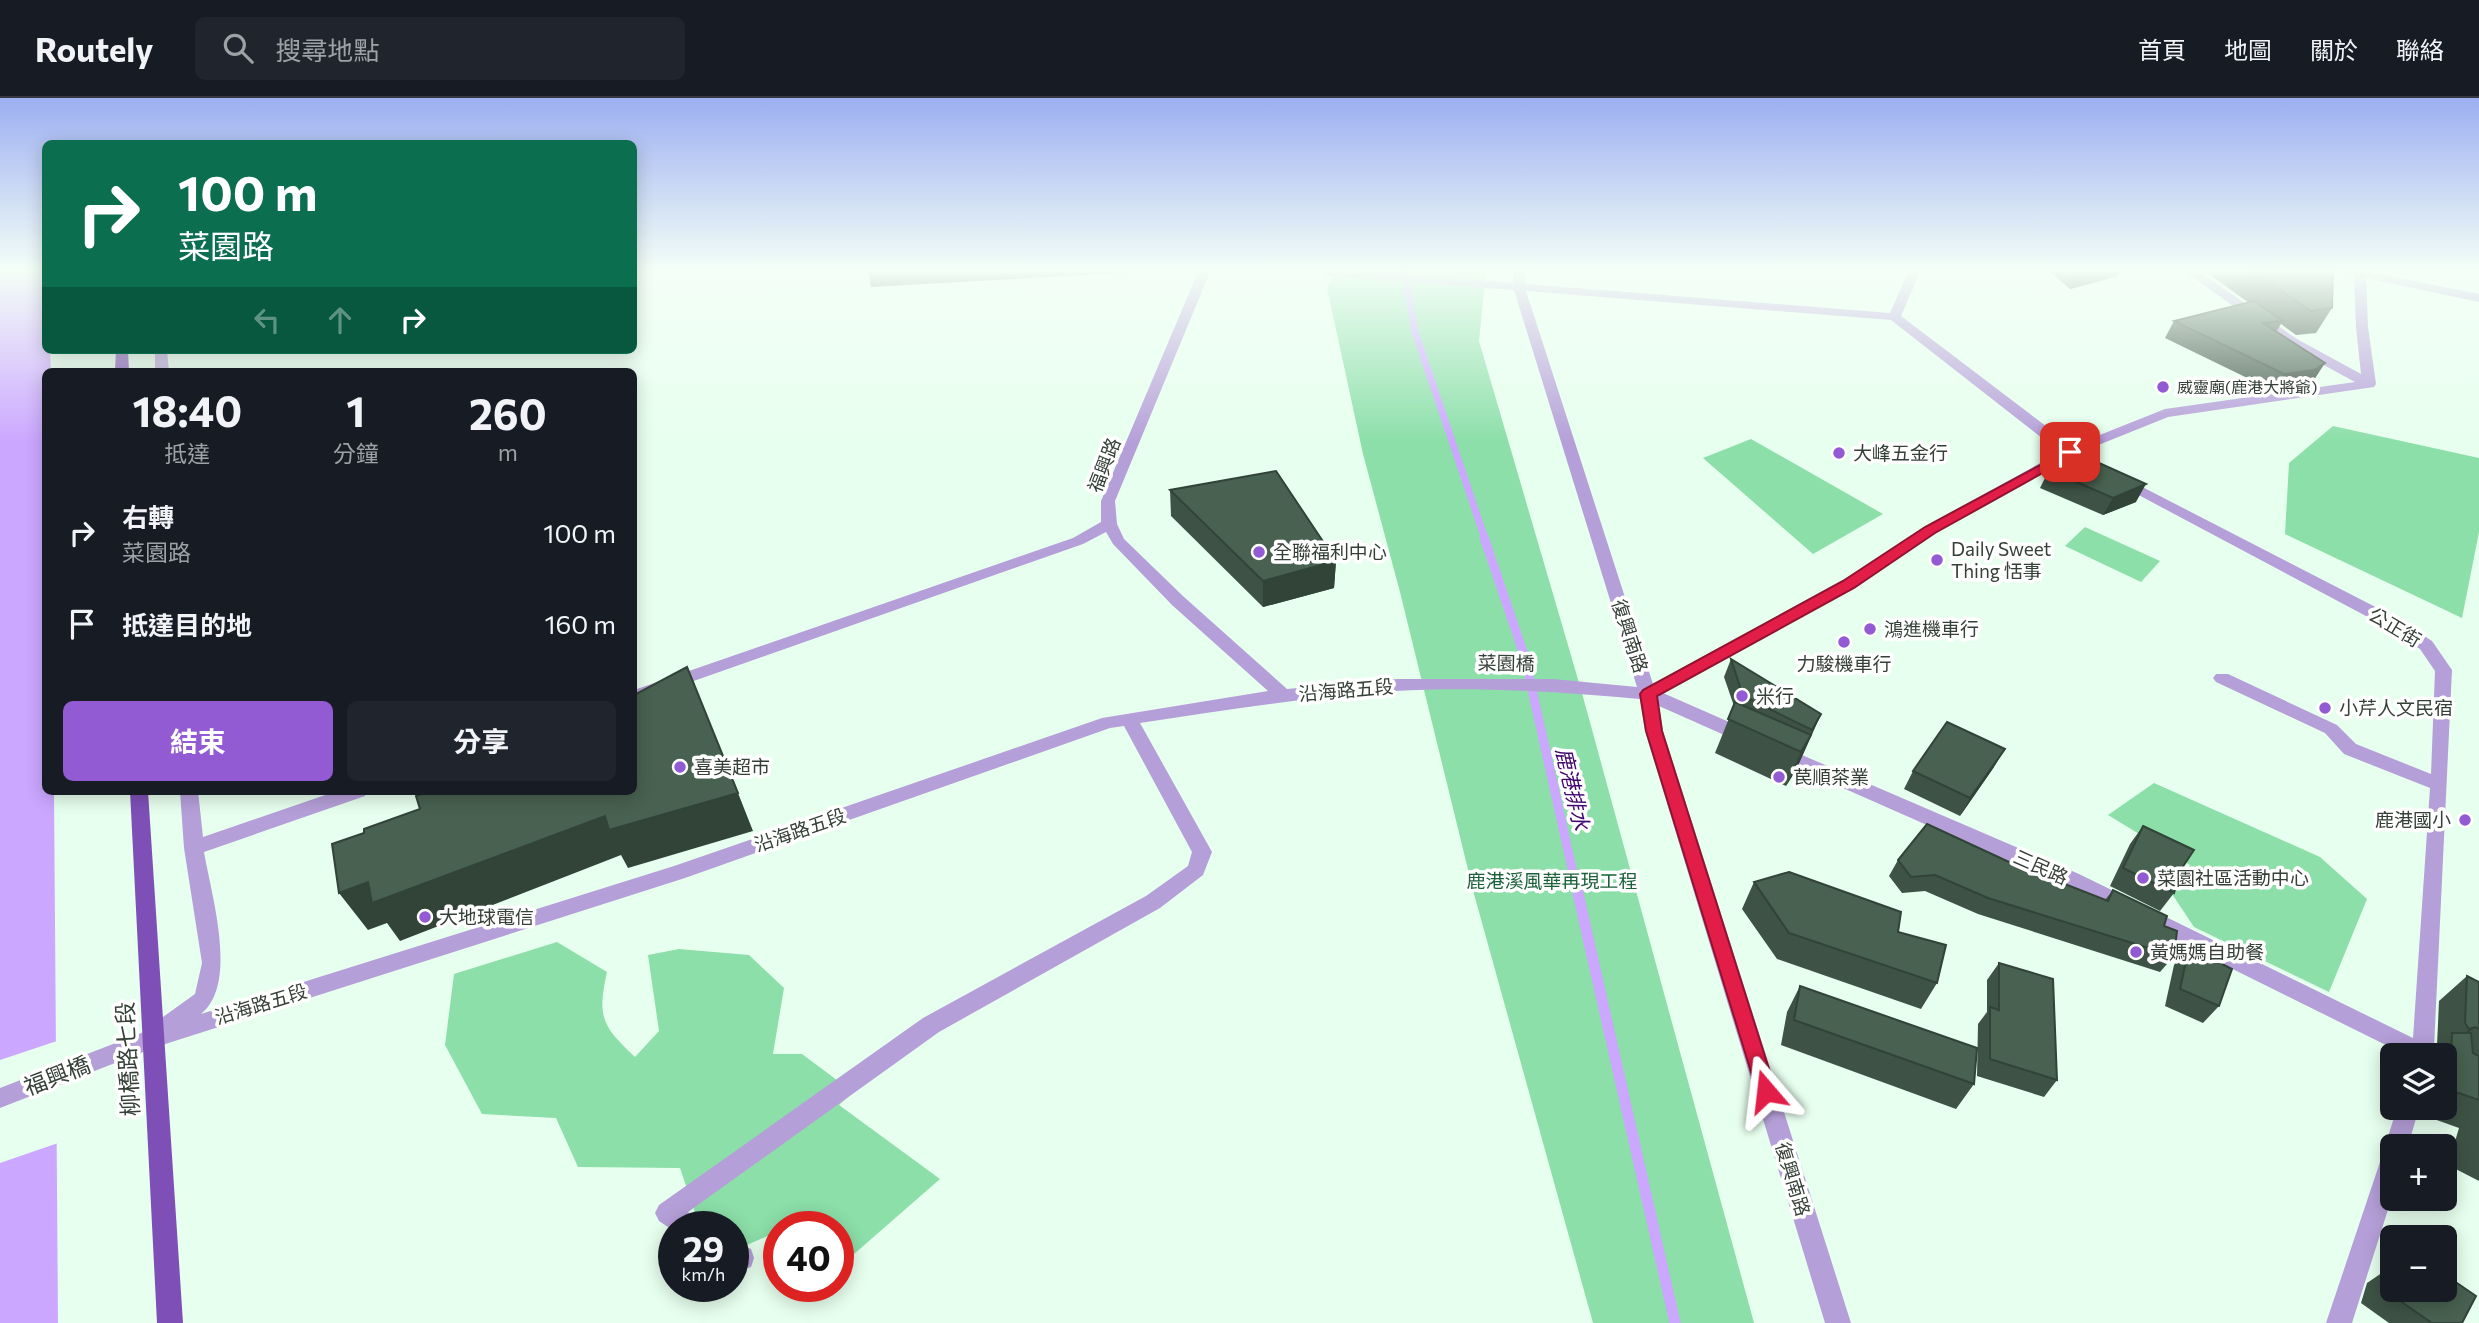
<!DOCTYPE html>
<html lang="zh-TW">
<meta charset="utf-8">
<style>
:root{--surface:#171b24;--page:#20242c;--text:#f1f3f6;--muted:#9ea1a6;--line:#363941;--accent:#925bd3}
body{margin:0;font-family:Commissioner,"Noto Sans TC",sans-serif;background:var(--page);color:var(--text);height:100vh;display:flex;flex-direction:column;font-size:26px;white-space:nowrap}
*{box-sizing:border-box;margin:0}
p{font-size:23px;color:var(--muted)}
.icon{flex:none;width:38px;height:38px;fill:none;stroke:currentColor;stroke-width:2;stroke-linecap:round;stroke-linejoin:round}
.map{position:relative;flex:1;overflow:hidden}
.sheet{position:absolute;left:42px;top:270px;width:595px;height:427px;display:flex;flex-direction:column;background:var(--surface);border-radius:10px;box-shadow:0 4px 18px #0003}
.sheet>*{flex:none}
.top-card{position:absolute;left:42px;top:42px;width:595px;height:214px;border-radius:10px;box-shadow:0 4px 18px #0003;background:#0b6e4f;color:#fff;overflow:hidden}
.fabs{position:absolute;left:2380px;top:945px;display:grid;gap:14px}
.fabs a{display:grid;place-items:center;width:77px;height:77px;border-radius:10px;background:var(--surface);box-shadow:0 4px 18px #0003;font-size:35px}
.speed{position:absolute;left:658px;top:1113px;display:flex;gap:14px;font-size:35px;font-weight:700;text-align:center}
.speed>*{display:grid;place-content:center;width:91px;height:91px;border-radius:50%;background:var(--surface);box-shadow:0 4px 18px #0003;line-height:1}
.speed small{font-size:18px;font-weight:400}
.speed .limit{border:10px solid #d22;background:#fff;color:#111}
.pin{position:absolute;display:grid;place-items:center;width:60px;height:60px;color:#fff;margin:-30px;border-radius:14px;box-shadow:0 4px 10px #0006}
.me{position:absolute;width:77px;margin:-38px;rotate:343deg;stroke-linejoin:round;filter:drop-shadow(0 0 5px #0008)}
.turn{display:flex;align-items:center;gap:24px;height:147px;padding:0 21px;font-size:32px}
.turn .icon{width:91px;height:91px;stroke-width:2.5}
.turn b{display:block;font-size:49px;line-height:60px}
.lanes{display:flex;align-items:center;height:66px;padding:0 21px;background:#0003;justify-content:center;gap:35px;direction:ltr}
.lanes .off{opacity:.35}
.eta{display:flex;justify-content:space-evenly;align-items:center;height:119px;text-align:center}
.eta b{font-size:42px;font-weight:700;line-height:49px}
.primary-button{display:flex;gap:14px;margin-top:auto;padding:14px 21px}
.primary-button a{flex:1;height:80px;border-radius:10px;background:var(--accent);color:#fff;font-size:28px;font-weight:700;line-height:80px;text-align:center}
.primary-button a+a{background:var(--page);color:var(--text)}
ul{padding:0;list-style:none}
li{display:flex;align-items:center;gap:21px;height:91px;padding:0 21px}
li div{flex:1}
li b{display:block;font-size:26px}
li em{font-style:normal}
header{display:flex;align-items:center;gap:42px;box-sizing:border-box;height:98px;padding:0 35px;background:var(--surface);border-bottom:2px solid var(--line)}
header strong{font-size:33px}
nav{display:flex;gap:38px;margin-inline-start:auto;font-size:24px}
.search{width:490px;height:63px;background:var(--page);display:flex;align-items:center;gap:18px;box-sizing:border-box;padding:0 24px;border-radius:10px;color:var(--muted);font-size:26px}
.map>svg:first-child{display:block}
.green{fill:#8cdfa9}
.water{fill:#cba7ff}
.pier{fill:#e7ffee}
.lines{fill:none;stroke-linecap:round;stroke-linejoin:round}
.stream-far2{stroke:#cba7ff;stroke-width:7}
.stream-far1{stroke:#cba7ff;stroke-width:9}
.stream{stroke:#cba7ff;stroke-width:11}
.minor{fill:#b59fd8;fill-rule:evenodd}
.major{fill:#7e50b7;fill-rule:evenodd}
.wall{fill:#3e5345}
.shaded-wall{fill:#324438}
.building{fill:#486150;stroke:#324438;stroke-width:2}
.route{fill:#e11d48;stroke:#92132f;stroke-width:2}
.poi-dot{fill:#925bd3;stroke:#fff;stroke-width:2.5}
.labels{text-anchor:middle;stroke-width:7;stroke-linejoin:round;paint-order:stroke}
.far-poi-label{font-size:16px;fill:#354038;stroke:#fff;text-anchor:start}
.poi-label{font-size:19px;fill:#354038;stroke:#fff;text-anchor:start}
.street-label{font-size:19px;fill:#354038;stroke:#fff}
.park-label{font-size:19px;fill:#1b613a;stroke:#fff}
.water-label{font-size:21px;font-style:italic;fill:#41056f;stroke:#fff}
.near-street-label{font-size:23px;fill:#354038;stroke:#fff}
</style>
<header>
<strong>Routely</strong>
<div class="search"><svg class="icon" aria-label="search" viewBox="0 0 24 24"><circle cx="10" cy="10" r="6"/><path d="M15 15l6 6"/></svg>搜尋地點</div>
<nav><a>首頁</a><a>地圖</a><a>關於</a><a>聯絡</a></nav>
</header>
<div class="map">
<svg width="2479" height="1225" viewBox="0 0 2479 1225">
<rect width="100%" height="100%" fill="#e7ffee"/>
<!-- green -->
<path class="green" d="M1334,174H1486L1479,243L1582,595L1754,1225H1593L1474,796L1400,494L1363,356L1327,190Z
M2333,328L2479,360V434L2462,520L2285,436L2289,365Z
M1751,341L1883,416L1813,456L1703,360Z
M2085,429L2160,463L2141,484L2065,448Z
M2154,685L2320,759L2367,801L2329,894L2194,829L2172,796L2190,767L2108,717Z
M557,844L607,874C597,919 602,928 635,959L659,933L648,857L679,851L749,857L784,890L773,956H802L853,994L839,1007L940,1081L838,1170V1129H779V1143L770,1137L733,1153V1129H700L680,1070L578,1069L556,1020L482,1016L445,947L454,876Z"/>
<!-- water -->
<path class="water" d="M0,174H45L46,252H50L51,273H46V693H54L58,1225H0Z"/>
<!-- pier -->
<path class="pier" d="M60,942L61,1044L0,1065V962Z"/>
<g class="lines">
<!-- stream-far2 -->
<path class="stream-far2" d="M1405,174L1415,234L1485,441"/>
<!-- stream-far1 -->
<path class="stream-far1" d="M1484,439L1525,560L1575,784"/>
<!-- stream -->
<path class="stream" d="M1575,782L1675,1225"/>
<!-- minor -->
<path class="minor" d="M1198,174H1210L1115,403L1117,426L1124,441L1184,499L1287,591L1397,581H1553L1637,589L1514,192L1327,178L1321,174H1371L1513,185V174H1525V186L1890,215L1908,174H1920L1901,218L2072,348L2165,311L2355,284L2287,247L2186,174H2200L2297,241L2361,276L2356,229L2354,178L2346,174H2369L2479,196V204L2366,180L2368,229L2376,286L2374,289L2168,319L2081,354L2092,360V366H2082L2070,360L1935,435L1855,490L1663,595L1752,634L1755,639L1752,644H1740L1659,608L1663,633L1851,1225H1825L1645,633L1640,601C1559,594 1476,588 1395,593C1309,599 1225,612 1140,625L1212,754L1203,777L1160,810L939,934L688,1114L698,1121L701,1129H674V1133L659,1123L655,1115L659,1107L923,920L1146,798L1188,768L1192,754L1124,628L1110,630L685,780L156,949L0,1010V990L154,930L156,924L195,896L202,865L184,750L180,693H198L203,739L337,693H367L365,698L204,754C211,796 239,886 201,916L674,768L1102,620L1268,593L1172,507L1113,446L1106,434L1083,446L634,604V592L1073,440L1101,424V403ZM1526,193L1891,222L2060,354L1925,429L1843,482L1653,586Z
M155,252H167L169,273H155Z
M2121,378L2393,518L2432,543L2452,572L2434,950L2438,957H2406L2150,830L2147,824L2150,818L2157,816L2164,818L2413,940L2430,690L2344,656L2325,635L2216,584L2213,580L2216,576H2228L2337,627L2356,646L2431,676L2435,573L2420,551L2381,526L2116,385L2114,382Z
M1781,648L2079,776L2136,804L2139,810L2136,816L2129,818L2122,816L2065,788L1775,660L1772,655L1775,650Z
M2397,1010H2419L2408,1048H2392V1099L2352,1225H2326L2380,1064L2384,1056L2388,1054L2385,1048Z
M733,1143L751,1151L754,1160L751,1169L742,1172L733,1169Z"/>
<!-- major -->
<path class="major" d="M116,252H128L129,273H115Z
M130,693H148L183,1225H157Z"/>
</g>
<!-- wall -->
<path class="wall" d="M868,174H1136L871,189Z
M2050,174H2120L2118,178L2070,191Z
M2206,174H2333L2332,210L2316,235L2296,237L2281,226L2276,234L2314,282L2304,289L2274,293L2165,240L2174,223L2249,205Z
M2049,372L2136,404L2103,417L2040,390Z
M1170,392L1336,463L1334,490L1263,509L1171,418Z
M1731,561L1821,616L1796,672L1786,688L1715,655L1734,608L1724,579Z
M1994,669L1960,718L1904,691L1913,673Z
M2143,728L2180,773L2174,795L2160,813L2110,788L2130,746Z
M1898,762L2009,764L2105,802L2113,792L2164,828L2174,858L2160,874L1978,816L1925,793L1902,795L1889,778Z
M1754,784L1898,834L1937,885L1921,911L1777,861L1742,811Z
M2189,849L2219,908L2203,925L2165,908L2174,867Z
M1999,865L2057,982L2044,999L1977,978L1978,926L1987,914V882Z
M2467,878L2479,884V1083L2448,1067L2459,1030L2420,1016L2421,1010H2445V957H2426L2437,948L2439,903Z
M1800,888L1974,986L1956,1011L1781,947L1787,914Z
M2392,1168L2462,1225H2389L2361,1205L2367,1185Z"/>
<!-- shaded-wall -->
<path class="shaded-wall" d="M2081,174H2120L2118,178L2070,191L2077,175Z
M2325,265L2314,282L2304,289L2274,293L2284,276Z
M2146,386L2136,404L2103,417L2113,400Z
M1336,463L1334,490L1263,509V483Z
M1821,616L1796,672L1786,688L1801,654Z
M2005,651L1994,669L1960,718L1970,700Z
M738,695L753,733L628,770L621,757L400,843L387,825L368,832L339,795L368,784L605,718Z
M2475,929L2451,949L2452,946L2469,931Z"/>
<!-- building -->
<path class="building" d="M2254,174H2333L2332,210L2311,213Z
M2254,203L2283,223L2263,225L2325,265L2314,272L2284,276L2174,223Z
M2070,352L2146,386L2113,400L2049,372Z
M1276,373L1336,463L1263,483L1170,392Z
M1731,561L1821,616L1812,632L1743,598Z
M687,569L738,695L609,732L605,718L372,805L368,784L339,795L332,746L364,735V731L420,711L416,698L430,693H634V597Z
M1735,604L1811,637L1801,654L1728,621Z
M1947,624L2005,651L1970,700L1913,673Z
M1927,726L2009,764L2108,803L2113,792L2167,818L2164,828L2177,833L2174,858L1988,800L1935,777L1911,779L1898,762Z
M2143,728L2194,752L2180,773L2174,795L2123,770Z
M1789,774L1901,814L1898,834L1946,847L1937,885L1789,835L1754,784Z
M2189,849L2232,871L2219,908L2180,891Z
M1999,865L2053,881L2057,982L1990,961V909L1999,912Z
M2467,878L2479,884V931L2475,929L2469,931L2465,925Z
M1800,888L1977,950L1974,986L1794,922Z
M2452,935H2471L2473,955L2479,958V1002L2450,992V985L2445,984V962L2451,965Z
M2392,1168V1192H2445V1177L2476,1198L2462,1225H2432L2383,1191L2389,1170Z"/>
<!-- sky -->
<linearGradient id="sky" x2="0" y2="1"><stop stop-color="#9caff1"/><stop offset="0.5" stop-color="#f4fff7"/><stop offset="1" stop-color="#f4fff7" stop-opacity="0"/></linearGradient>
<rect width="2479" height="345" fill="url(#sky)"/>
<!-- route -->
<path class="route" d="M2070,351L2075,352V357L1935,435L1854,490L1657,598L1662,633L1776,993L1773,1000L1766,1002L1759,1000L1646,633L1640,596L1643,592L1843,483L1925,429Z"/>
<!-- markers -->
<g class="poi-dot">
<circle cx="2163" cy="289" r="7"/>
<circle cx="1839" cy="355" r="7"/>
<circle cx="1259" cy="454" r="7"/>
<circle cx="1937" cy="462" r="7"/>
<circle cx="1870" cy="531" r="7"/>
<circle cx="1844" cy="544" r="7"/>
<circle cx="1742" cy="598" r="7"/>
<circle cx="2325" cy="610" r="7"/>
<circle cx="680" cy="669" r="7"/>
<circle cx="1779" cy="679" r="7"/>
<circle cx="2465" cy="722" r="7"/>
<circle cx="2143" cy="780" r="7"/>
<circle cx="425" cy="819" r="7"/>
<circle cx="2136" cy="854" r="7"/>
</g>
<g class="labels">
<!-- far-poi labels -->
<g class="far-poi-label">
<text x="2177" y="295">威靈廟(鹿港大將爺)</text>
</g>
<!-- poi labels -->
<g class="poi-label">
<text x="1853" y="362">大峰五金行</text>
<text x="1951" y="458">Daily Sweet<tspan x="1951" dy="22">Thing 恬事</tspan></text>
<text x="1273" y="461">全聯福利中心</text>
<text x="1884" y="538">鴻進機車行</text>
<text x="1844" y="573" text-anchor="middle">力駿機車行</text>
<text x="1756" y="605">米行</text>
<text x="2339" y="617">小芹人文民宿</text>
<text x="694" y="676">喜美超市</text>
<text x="1793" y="686">苠順茶業</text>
<text x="2451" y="729" text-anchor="end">鹿港國小</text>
<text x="2157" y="787">菜園社區活動中心</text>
<text x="439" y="826">大地球電信</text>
<text x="2150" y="861">黃媽媽自助餐</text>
</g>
<!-- street labels -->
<g class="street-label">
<text transform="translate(1104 367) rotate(-69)" y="7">福興路</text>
<text transform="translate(2395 529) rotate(31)" y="7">公正街</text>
<text transform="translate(1630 538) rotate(72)" y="7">復興南路</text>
<text transform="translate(1506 565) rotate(1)" y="7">菜園橋</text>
<text transform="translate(1346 592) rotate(-5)" y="7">沿海路五段</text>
<text transform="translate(800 732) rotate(-19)" y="7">沿海路五段</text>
<text transform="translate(2041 769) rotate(24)" y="7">三民路</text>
<text transform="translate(261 906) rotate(-17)" y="7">沿海路五段</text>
<text transform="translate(1793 1081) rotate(73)" y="7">復興南路</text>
</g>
<!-- park labels -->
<g class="park-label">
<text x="1552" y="790">鹿港溪風華再現工程</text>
</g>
<!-- water labels -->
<g class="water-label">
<text transform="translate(1572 691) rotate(77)" y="7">鹿港排水</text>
</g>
<!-- near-street labels -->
<g class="near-street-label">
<text transform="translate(128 961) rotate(-93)" y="8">柳橋路七段</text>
<text transform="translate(57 978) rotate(-21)" y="8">福興橋</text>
</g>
</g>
</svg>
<div class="fabs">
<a><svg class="icon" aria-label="layers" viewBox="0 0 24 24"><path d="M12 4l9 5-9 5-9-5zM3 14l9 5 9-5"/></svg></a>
<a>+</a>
<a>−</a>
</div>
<div class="speed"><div>29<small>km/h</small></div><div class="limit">40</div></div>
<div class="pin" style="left:2070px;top:354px;background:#d93025"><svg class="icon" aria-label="arrive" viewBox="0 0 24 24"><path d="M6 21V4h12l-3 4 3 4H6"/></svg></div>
<svg class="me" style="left:1766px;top:993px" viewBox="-20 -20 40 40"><path d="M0-17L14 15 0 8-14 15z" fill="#e11d48" stroke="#fff" stroke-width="4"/></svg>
<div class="top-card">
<div class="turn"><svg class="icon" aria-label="right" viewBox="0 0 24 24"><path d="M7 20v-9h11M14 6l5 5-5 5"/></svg><div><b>100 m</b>菜園路</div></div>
<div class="lanes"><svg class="icon off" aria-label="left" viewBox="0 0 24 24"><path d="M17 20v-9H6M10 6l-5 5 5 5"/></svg><svg class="icon off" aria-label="ahead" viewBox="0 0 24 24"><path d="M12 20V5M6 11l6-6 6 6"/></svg><svg class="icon" aria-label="right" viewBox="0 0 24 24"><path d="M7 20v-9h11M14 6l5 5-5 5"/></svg></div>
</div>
<section class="sheet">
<div class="eta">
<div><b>18:40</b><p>抵達</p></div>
<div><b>1</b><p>分鐘</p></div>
<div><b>260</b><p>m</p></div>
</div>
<ul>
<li><svg class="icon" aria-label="right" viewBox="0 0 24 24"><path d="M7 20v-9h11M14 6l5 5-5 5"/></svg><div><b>右轉</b><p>菜園路</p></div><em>100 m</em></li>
<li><svg class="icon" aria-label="arrive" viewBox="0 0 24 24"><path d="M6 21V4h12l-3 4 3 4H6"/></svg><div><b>抵達目的地</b></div><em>160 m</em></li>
</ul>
<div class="primary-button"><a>結束</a><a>分享</a></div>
</section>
</div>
